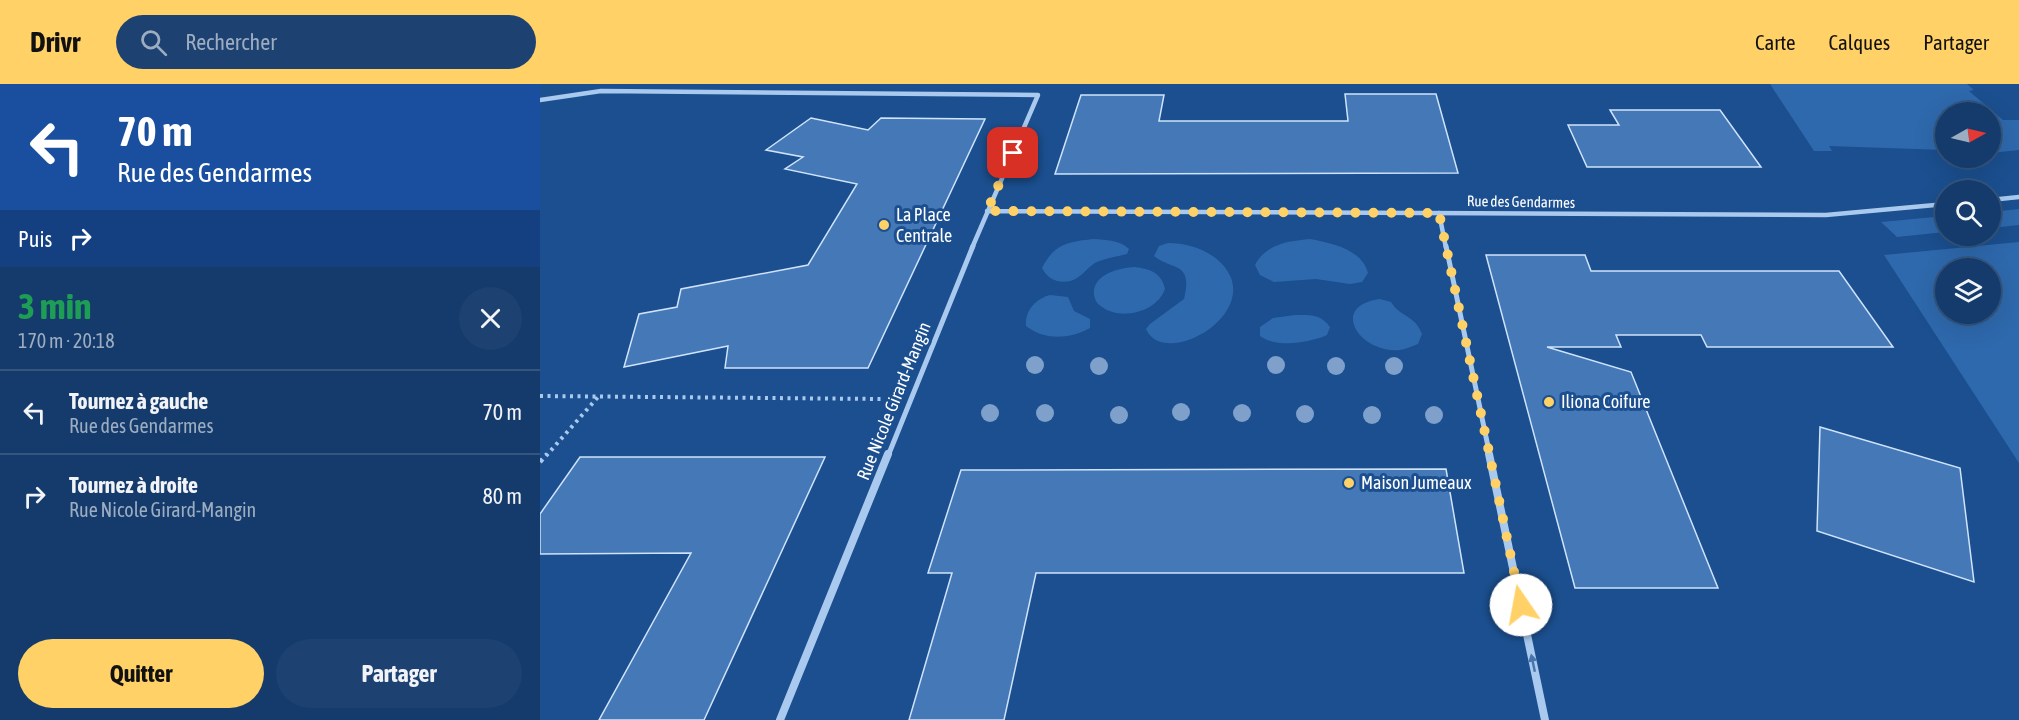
<!DOCTYPE html>
<html lang="fr">
<meta charset="utf-8">
<style>
:root{--surface:#143b6b;--page:#1d4271;--text:#f1f3f6;--muted:#9dadc1;--line:#33557e;--accent:#ffd166}
body{margin:0;font-family:"Asap Condensed",sans-serif;background:var(--page);color:var(--text);height:100vh;display:flex;flex-direction:column;font-size:22px;white-space:nowrap}
*{box-sizing:border-box;margin:0}
p{font-size:20px;color:var(--muted)}
.icon{flex:none;width:33px;height:33px;fill:none;stroke:currentColor;stroke-width:2;stroke-linecap:round;stroke-linejoin:round}
.map{position:relative;flex:1;overflow:hidden}
.details{display:flex;flex-direction:column;background:var(--surface);width:540px}
.details>*{flex:none}
.guide{background:#1a4fa0;color:#fff;overflow:hidden}
.needle{width:39px;rotate:82deg}
.controls{position:absolute;left:1395px;top:18px;display:grid;gap:12px}
.controls a{display:grid;place-items:center;width:66px;height:66px;border-radius:50%;background:var(--surface);box-shadow:0 6px 24px #0002,0 0 0 2px var(--line);font-size:30px}
.pin{position:absolute;display:grid;place-items:center;width:51px;height:51px;color:#fff;margin:-26px;border-radius:12px;box-shadow:0 3px 9px #0006}
.me{position:absolute;width:66px;margin:-33px;rotate:348deg;stroke-linejoin:round;filter:drop-shadow(0 0 4px #0008)}
.turn{display:flex;align-items:center;gap:21px;height:126px;padding:0 18px;font-size:27px}
.turn .icon{width:78px;height:78px;stroke-width:2.5}
.turn b{display:block;font-size:42px;line-height:51px}
.then{display:flex;align-items:center;height:57px;padding:0 18px;background:#0003;gap:12px;font-size:22px}
.round{display:grid;place-items:center;flex:none;width:63px;height:63px;border-radius:32px;background:var(--page)}
.summary{display:flex;align-items:center;justify-content:space-between;height:102px;padding:0 18px}
h1{font-size:36px;font-weight:700;line-height:45px;color:#1e9e55}
.button{display:flex;gap:12px;margin-top:auto;padding:12px 18px}
.button a{flex:1;height:69px;border-radius:36px;background:var(--accent);color:#111;font-size:24px;font-weight:700;line-height:69px;text-align:center}
.button a+a{background:var(--page);color:var(--text)}
ul{padding:0;list-style:none}
li{display:flex;align-items:center;gap:18px;height:84px;padding:0 18px;border-top:2px solid var(--line)}
li div{flex:1}
li b{display:block;font-size:22px}
li em{font-style:normal}
header{display:flex;align-items:center;gap:36px;box-sizing:border-box;height:84px;padding:0 30px;background:var(--accent);color:#111}
header strong{font-size:28px}
nav{display:flex;gap:33px;margin-inline-start:auto;font-size:21px}
.search{width:420px;height:54px;background:var(--page);display:flex;align-items:center;gap:15px;box-sizing:border-box;padding:0 21px;border-radius:33px;color:var(--muted);font-size:22px}
main{display:flex;flex:1;min-height:0}
.map>svg:first-child{display:block}
.green{fill:#2e69ad;fill-rule:evenodd}
.building{fill:#4478b7;stroke:#cfe3fa;stroke-width:1.5}
.lines{fill:none;stroke-linecap:round;stroke-linejoin:round}
.path-far1{stroke:#a9c9ee;stroke-width:4;stroke-dasharray:3 4.5;stroke-linecap:butt}
.path{stroke:#a9c9ee;stroke-width:4.5;stroke-dasharray:4 5;stroke-linecap:butt}
.minor-far2{stroke:#a9c9ee;stroke-width:4.5}
.minor-far1{stroke:#a9c9ee;stroke-width:5}
.minor{stroke:#a9c9ee;stroke-width:8}
.tree{fill:#7ea0ca}
.oneway{fill:#4674ac}
.route{stroke:#ffd166;stroke-width:10;stroke-dasharray:0 18}
.poi-dot{fill:#ffd166;stroke:#1b4f8f;stroke-width:2}
.labels{text-anchor:middle;stroke-width:6;stroke-linejoin:round;paint-order:stroke}
.far-street-label{font-size:15px;fill:#fff;stroke:#1b4f8f}
.poi-label{font-size:18px;fill:#fff;stroke:#1b4f8f;text-anchor:start}
.street-label{font-size:18px;fill:#fff;stroke:#1b4f8f}
</style>
<header>
<strong>Drivr</strong>
<div class="search"><svg class="icon" aria-label="search" viewBox="0 0 24 24"><circle cx="10" cy="10" r="6"/><path d="M15 15l6 6"/></svg>Rechercher</div>
<nav><a>Carte</a><a>Calques</a><a>Partager</a></nav>
</header>
<main>
<section class="details">
<div class="guide">
<div class="turn"><svg class="icon" aria-label="left" viewBox="0 0 24 24"><path d="M17 20v-9H6M10 6l-5 5 5 5"/></svg><div><b>70 m</b>Rue des Gendarmes</div></div>
<div class="then">Puis<svg class="icon" aria-label="right" viewBox="0 0 24 24"><path d="M7 20v-9h11M14 6l5 5-5 5"/></svg></div>
</div>
<div class="summary"><div><h1>3 min</h1><p>170 m · 20:18</p></div><a class="round"><svg class="icon" aria-label="close" viewBox="0 0 24 24"><path d="M6 6l12 12M18 6L6 18"/></svg></a></div>
<ul>
<li><svg class="icon" aria-label="left" viewBox="0 0 24 24"><path d="M17 20v-9H6M10 6l-5 5 5 5"/></svg><div><b>Tournez à gauche</b><p>Rue des Gendarmes</p></div><em>70 m</em></li>
<li><svg class="icon" aria-label="right" viewBox="0 0 24 24"><path d="M7 20v-9h11M14 6l5 5-5 5"/></svg><div><b>Tournez à droite</b><p>Rue Nicole Girard-Mangin</p></div><em>80 m</em></li>
</ul>
<div class="button"><a>Quitter</a><a>Partager</a></div>
</section>
<div class="map">
<svg width="1479" height="636" viewBox="0 0 1479 636">
<rect width="100%" height="100%" fill="#1b4f8f"/>
<!-- green -->
<path class="green" d="M1230,0H1427L1434,6L1429,7L1463,36H1479V66L1451,69L1450,28H1406L1405,66L1289,62L1292,67H1274Z
M1479,125V141L1451,144V128Z
M1405,132V148L1357,153L1341,138Z
M553,155C566,156 580,156 589,165L587,170C576,173 565,174 555,179C548,183 544,190 537,194C524,202 508,197 502,184C514,160 528,158 553,155Z
M770,155C791,159 822,165 828,189L822,198L810,200L776,195L734,198L720,191L715,181C726,160 748,157 770,155Z
M1479,158V379L1344,171ZM1406,184H1450V230H1406Z
M628,159C646,159 666,165 679,177C731,225 625,288 606,245L610,240L644,215C653,177 633,187 614,172L619,162Z
M595,183C610,185 622,189 625,205C617,228 581,237 562,223C557,220 555,216 554,211C552,190 579,184 595,183Z
M510,211L528,213L534,227L550,235V244C530,255 505,257 486,242C485,227 495,215 510,211Z
M840,215L851,218C860,233 875,231 882,250L878,260C872,262 866,265 860,266C820,270 788,222 840,215Z
M755,231C770,231 781,230 790,243L787,251C769,259 736,264 720,252V243L733,234Z"/>
<!-- building -->
<path class="building" d="M805,10H896L918,89L515,90L541,11H624L619,37H808Z
M1070,26H1180L1221,83H1047L1028,41H1079Z
M271,34L328,46L341,34L445,35L328,284H185L188,262L84,283L99,230L137,223L141,205L268,181L317,100L245,85L263,73L226,66Z
M946,171H1045L1051,187H1299L1353,263H1167L1161,251H1076L1081,263H1007L1091,288L1178,504H1035Z
M1280,343L1420,384L1434,498L1277,447Z
M40,373H285L164,636H59L151,469L0,470V430Z
M906,385L924,489H496L464,636H369L412,489H388L421,386Z"/>
<g class="lines">
<!-- path-far1 -->
<path class="path-far1" d="M0,312L341,315
M6,372L58,313"/>
<!-- path -->
<path class="path" d="M0,378L7,370"/>
<!-- minor-far2 -->
<path class="minor-far2" d="M0,16L61,7L498,11L432,164
M1450,116L1479,113
M447,127L1286,131L1406,120
M899,129L906,164"/>
<!-- minor-far1 -->
<path class="minor-far1" d="M906,162L950,372
M348,372L433,162"/>
<!-- minor -->
<path class="minor" d="M949,370L1005,636
M240,636L348,370"/>
</g>
<!-- trees -->
<g class="tree">
<circle cx="495" cy="281" r="9"/>
<circle cx="736" cy="281" r="9"/>
<circle cx="559" cy="282" r="9"/>
<circle cx="796" cy="282" r="9"/>
<circle cx="854" cy="282" r="9"/>
<circle cx="641" cy="328" r="9"/>
<circle cx="450" cy="329" r="9"/>
<circle cx="505" cy="329" r="9"/>
<circle cx="702" cy="329" r="9"/>
<circle cx="765" cy="330" r="9"/>
<circle cx="579" cy="331" r="9"/>
<circle cx="832" cy="331" r="9"/>
<circle cx="894" cy="331" r="9"/>
</g>
<!-- one-way arrows -->
<defs><path id="oneway-solid" d="M-6-.8H1V-3.2L6.5 0L1 3.2V.8H-6Z" transform="scale(1.5)"/></defs>
<use class="oneway" href="#oneway-solid" transform="translate(993 579) rotate(-102)"/>
<g class="lines">
<!-- route -->
<path class="route" d="M473,69L447,127L899,129L981,521"/>
</g>
<!-- markers -->
<g class="poi-dot">
<circle cx="344" cy="141" r="6"/>
<circle cx="1009" cy="318" r="6"/>
<circle cx="809" cy="399" r="6"/>
</g>
<g class="labels">
<!-- far-street labels -->
<g class="far-street-label">
<text transform="translate(981 118) rotate(1)" y="5">Rue des Gendarmes</text>
</g>
<!-- poi labels -->
<g class="poi-label">
<text x="356" y="137">La Place<tspan x="356" dy="21">Centrale</tspan></text>
<text x="1021" y="324">Iliona Coifure</text>
<text x="821" y="405">Maison Jumeaux</text>
</g>
<!-- street labels -->
<g class="street-label">
<text transform="translate(354 317) rotate(-68)" y="6">Rue Nicole Girard-Mangin</text>
</g>
</g>
</svg>
<div class="controls">
<a><svg class="needle" viewBox="-14 -14 28 28"><path d="M0-13l5 13h-10z" fill="#e53935"/><path d="M0 13l5-13h-10z" fill="#9dadc1"/></svg></a>
<a><svg class="icon" aria-label="search" viewBox="0 0 24 24"><circle cx="10" cy="10" r="6"/><path d="M15 15l6 6"/></svg></a>
<a><svg class="icon" aria-label="layers" viewBox="0 0 24 24"><path d="M12 4l9 5-9 5-9-5zM3 14l9 5 9-5"/></svg></a>
</div>
<div class="pin" style="left:473px;top:69px;background:#d93025"><svg class="icon" aria-label="arrive" viewBox="0 0 24 24"><path d="M6 21V4h12l-3 4 3 4H6"/></svg></div>
<svg class="me" style="left:981px;top:521px" viewBox="-20 -20 40 40"><circle r="19" fill="#fff"/><path d="M0-13L10 11 0 6-10 11z" fill="#ffd166"/></svg>
</div>
</main>
